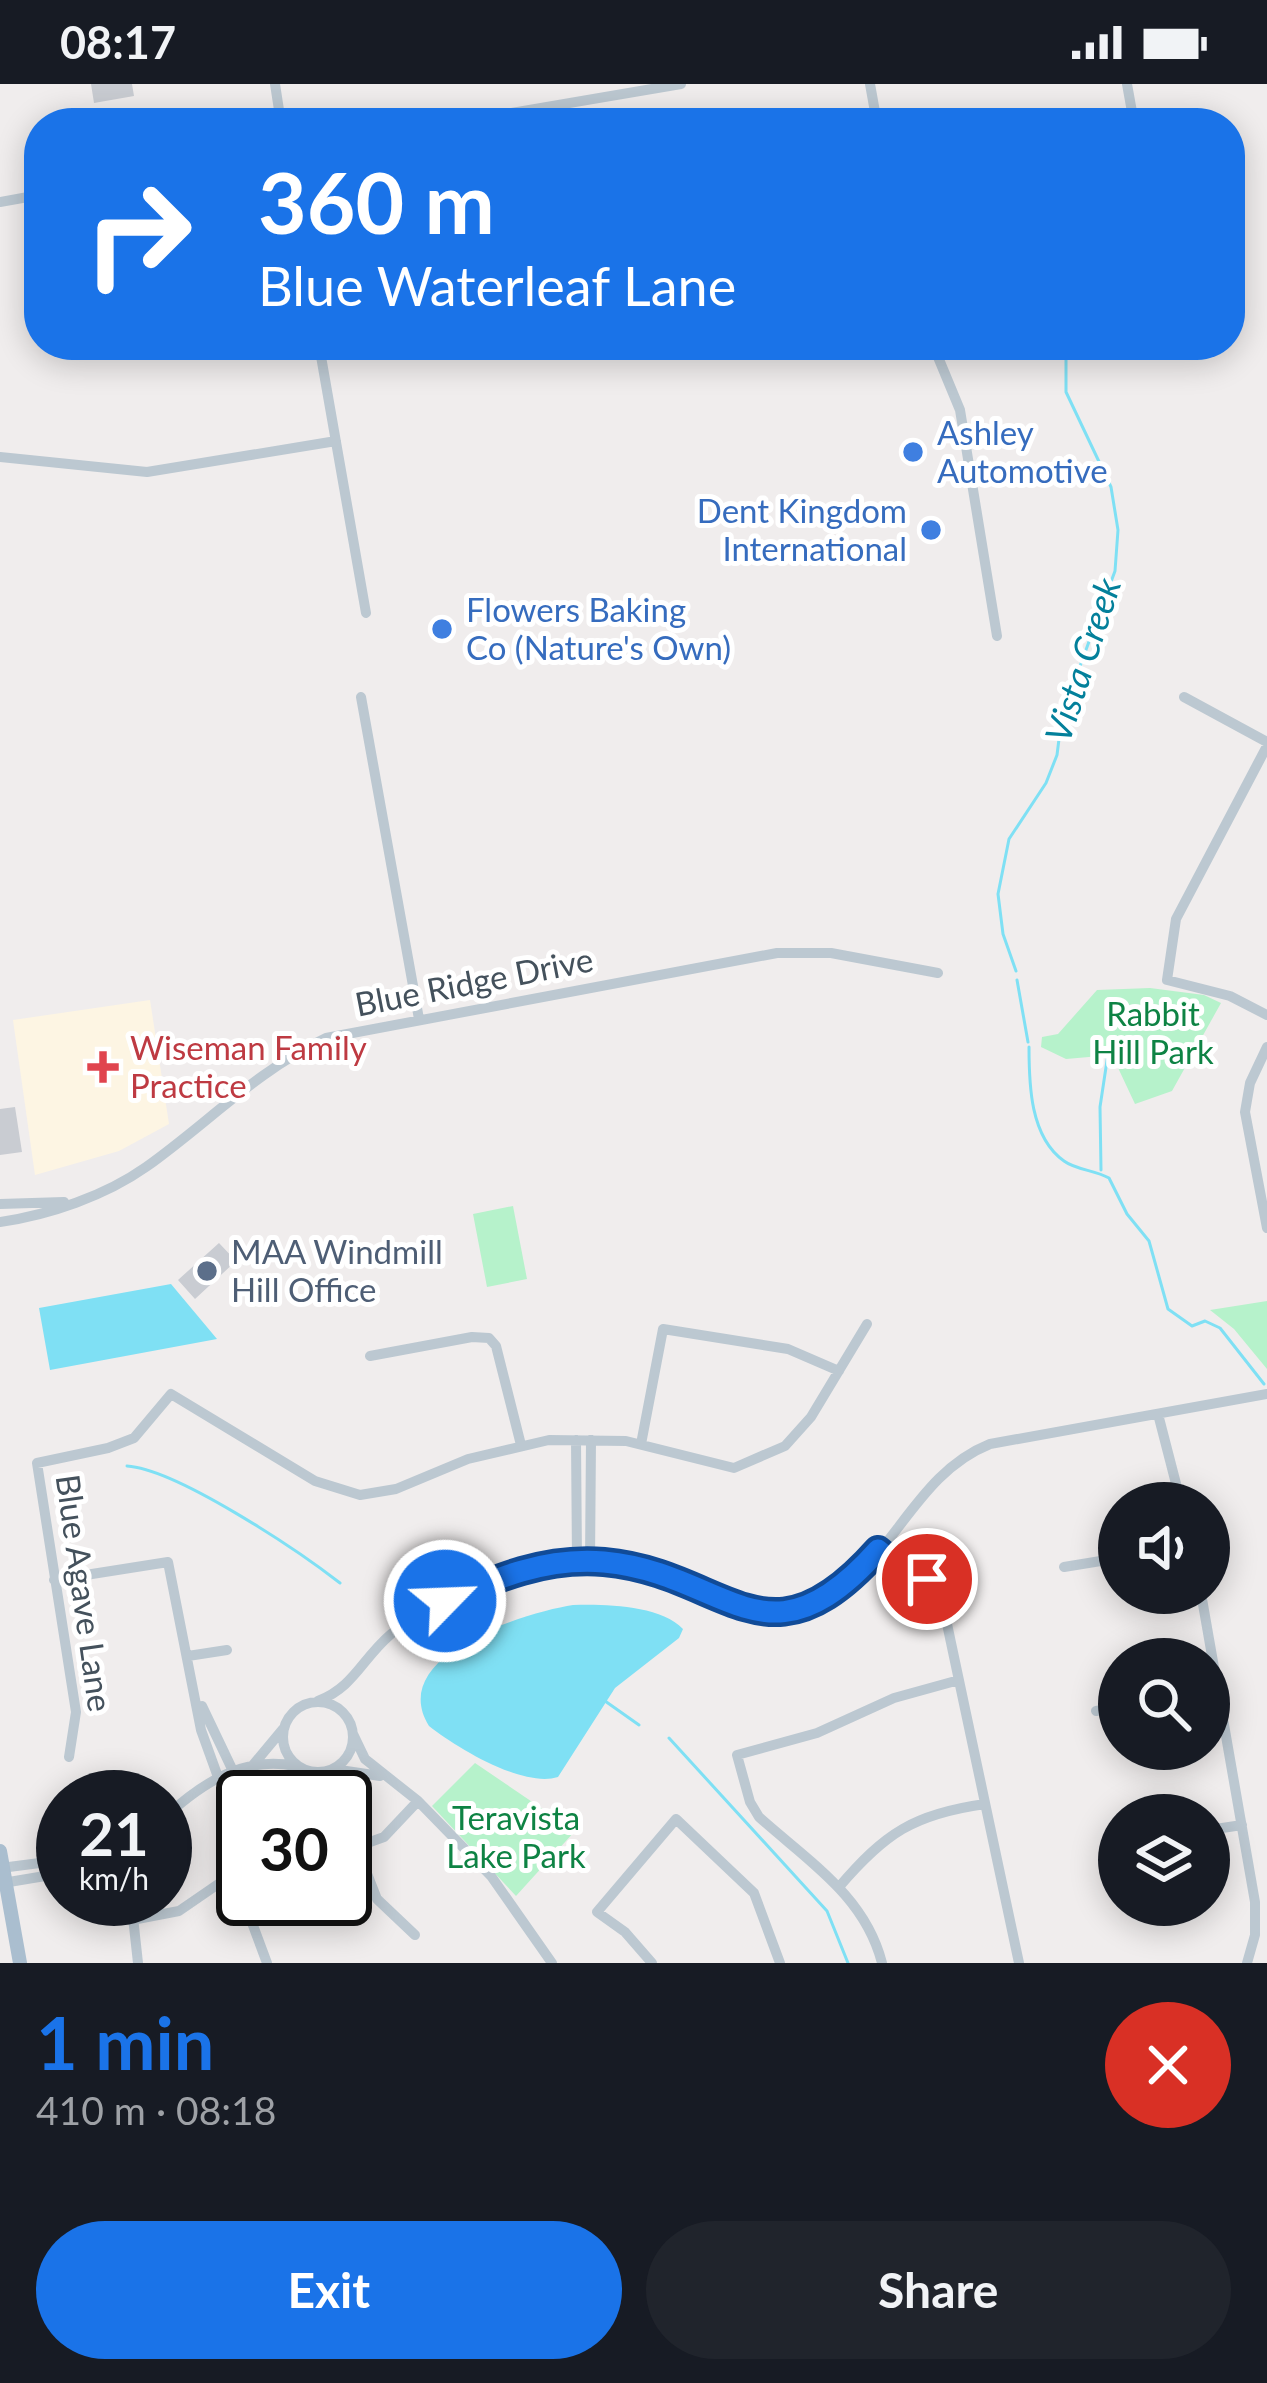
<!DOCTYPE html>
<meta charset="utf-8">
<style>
:root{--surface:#171b24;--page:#20242c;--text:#f1f3f6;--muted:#9ea1a6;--accent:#1a73e8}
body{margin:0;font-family:Lato,sans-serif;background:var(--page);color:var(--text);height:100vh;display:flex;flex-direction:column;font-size:45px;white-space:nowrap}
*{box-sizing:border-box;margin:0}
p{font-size:39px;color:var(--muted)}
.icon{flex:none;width:66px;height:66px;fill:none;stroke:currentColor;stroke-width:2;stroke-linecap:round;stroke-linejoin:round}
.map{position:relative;height:1879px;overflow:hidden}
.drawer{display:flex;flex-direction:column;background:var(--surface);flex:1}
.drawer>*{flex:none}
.guide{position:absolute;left:24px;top:24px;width:1221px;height:252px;border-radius:48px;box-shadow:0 6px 30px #0003;background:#1a73e8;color:#fff;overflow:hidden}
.fabs{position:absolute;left:1098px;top:1398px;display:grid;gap:24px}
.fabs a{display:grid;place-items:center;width:132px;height:132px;border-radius:50%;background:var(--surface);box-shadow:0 6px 30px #0003;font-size:60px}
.speed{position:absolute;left:36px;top:1686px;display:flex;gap:24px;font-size:60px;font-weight:700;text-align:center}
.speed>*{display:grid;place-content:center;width:156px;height:156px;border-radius:50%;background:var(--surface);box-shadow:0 6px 30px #0003;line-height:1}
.speed small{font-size:30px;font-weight:400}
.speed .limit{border:6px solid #111;border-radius:18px;background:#fff;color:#111}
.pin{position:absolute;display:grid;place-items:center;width:102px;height:102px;color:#fff;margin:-51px;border:6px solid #fff;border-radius:50%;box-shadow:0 3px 12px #0007}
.me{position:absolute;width:132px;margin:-66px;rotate:66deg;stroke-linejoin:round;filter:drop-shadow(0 0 9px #0008)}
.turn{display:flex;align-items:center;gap:42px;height:252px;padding:0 36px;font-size:54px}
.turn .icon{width:156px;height:156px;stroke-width:2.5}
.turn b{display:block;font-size:84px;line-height:102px}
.round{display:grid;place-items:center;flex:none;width:126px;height:126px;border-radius:63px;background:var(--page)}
.head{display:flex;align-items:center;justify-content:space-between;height:204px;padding:0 36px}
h1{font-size:72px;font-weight:700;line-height:90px;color:var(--accent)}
.action{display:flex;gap:24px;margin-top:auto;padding:24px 36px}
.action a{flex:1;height:138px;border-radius:72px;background:var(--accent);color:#fff;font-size:48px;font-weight:700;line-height:138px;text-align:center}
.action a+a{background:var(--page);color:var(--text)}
.status{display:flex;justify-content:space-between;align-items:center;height:84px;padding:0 60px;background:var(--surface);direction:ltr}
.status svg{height:33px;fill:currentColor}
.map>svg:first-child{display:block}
.commercial{fill:#fdf5e3}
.green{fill:#b6f2cb}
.water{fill:#7fe0f4}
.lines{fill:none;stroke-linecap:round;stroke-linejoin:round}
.stream{stroke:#7fe0f4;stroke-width:3}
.building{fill:#c9ccd2}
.minor{stroke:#bcc8d1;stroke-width:10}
.major{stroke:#aabecf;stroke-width:14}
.route-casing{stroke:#114b97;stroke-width:30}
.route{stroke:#1a73e8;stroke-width:21}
.shop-dot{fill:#3f7fe0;stroke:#fff;stroke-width:4.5}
.health-dot{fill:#e0444e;stroke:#fff;stroke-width:4.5}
.service-dot{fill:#5c6f8a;stroke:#fff;stroke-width:4.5}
.labels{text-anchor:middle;stroke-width:10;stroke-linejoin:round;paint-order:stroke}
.shop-label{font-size:33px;fill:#366cbe;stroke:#fff;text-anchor:start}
.street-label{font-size:33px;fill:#44515c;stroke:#fff}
.park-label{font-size:33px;fill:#0e8344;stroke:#fff}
.health-label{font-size:33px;fill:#be3a42;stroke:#fff;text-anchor:start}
.service-label{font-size:33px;fill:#4e5e75;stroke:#fff;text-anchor:start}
.water-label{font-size:36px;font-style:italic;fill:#03809b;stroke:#fff}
</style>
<div class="status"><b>08:17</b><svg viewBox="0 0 49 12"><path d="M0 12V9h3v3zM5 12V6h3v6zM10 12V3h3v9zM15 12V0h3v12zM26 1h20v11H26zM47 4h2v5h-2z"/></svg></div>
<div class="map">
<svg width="1267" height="1879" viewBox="0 0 1267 1879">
<rect width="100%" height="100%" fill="#f0eded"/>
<!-- commercial -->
<path class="commercial" d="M150,916L169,1040L119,1067L35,1091L13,936Z"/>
<!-- green -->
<path class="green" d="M1150,904L1204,911L1221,919L1172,1007L1135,1020L1112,971L1066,975L1041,963L1042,953L1058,950L1097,906Z
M513,1122L527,1195L487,1203L473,1130Z
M1267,1217V1285L1234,1245L1210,1226Z
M475,1679L575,1747L516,1812L432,1722Z"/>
<!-- water -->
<path class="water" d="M171,1200L217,1255L50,1286L39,1224Z
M573,1521C605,1520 660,1521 683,1545L679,1554L615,1604L558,1693C523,1704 457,1664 429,1642C385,1571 527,1528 573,1521Z"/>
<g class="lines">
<!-- stream -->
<path class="stream" d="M1016,887L1003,850L998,810L1009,755L1046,699L1057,671L1062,631L1115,487L1118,446L1111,403L1066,308V261
M1017,896L1028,958
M1029,963C1029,1000 1030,1053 1064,1077C1076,1086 1095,1086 1109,1094L1127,1130L1149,1157L1168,1225L1192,1242L1205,1237L1220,1244L1264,1300
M1101,1086L1100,1023L1108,970
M127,1382C176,1385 296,1465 340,1499
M605,1617L639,1641
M669,1654L827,1827L848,1879"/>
</g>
<!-- building -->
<path class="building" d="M91,0H132L134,12L94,19Z
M15,1023L22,1068L0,1071V1025Z
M219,1159L236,1177L195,1215L178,1196Z"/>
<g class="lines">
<!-- minor -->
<path class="minor" d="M275,0L281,39
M870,0L877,39
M1127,0L1134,39
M452,39L681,0
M0,118L39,111
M319,261L366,529
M933,261L960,326L997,552
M0,373L147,388L336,357
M361,613L419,935
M1184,613L1267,658
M1267,662L1176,835L1167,896L1230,912L1267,931
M1267,963L1250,999L1245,1028L1267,1144
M0,1120L64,1118
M0,1138C49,1131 105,1112 146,1083C208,1039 256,987 326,954L777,869H831L938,889
M370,1272L472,1253L489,1254L496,1262L521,1361
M1158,1330L1181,1419
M576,1356L577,1478
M641,1360L663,1245L788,1265L839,1287
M885,1457L922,1487L943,1521L1019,1879
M877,1466L913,1495L929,1502
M590,1478L591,1356
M1064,1483L1119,1474
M54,1496L168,1478L201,1646L218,1693
M1201,1509L1255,1818V1851L1247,1879
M188,1572L227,1566
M318,1617C354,1603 362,1575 390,1551C434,1512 506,1484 564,1478C598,1476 632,1480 663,1491C713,1510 764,1546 819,1519C892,1483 912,1391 990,1360L1267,1310
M283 1653a35 35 0 1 1 70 0a35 35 0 1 1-70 0Z
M202,1622L233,1687
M1096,1627L1119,1623
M353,1650L365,1675L418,1717L491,1792L552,1879
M69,1673L76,1628L37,1379L108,1364L134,1354L171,1310L315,1397L360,1411L396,1405L468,1375L549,1356L626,1357L734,1384L785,1362L811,1333L867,1240
M253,1681L283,1645
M333,1685L380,1692
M165,1733C201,1700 244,1671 295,1682
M1209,1746L1242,1741
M357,1764L377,1815L415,1851
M345,1767L384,1753L418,1717
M1,1784L63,1776
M223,1797L248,1828L267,1879
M3,1799L63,1789
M839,1803C885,1749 914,1730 985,1720
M119,1815L132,1836
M131,1815L138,1879
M132,1836L179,1827L243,1783
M652,1879L625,1848L597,1828L676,1735L754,1809L780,1879
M882,1879C865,1812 808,1777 759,1733L750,1718L737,1671L817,1649L894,1614L959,1596"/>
<!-- major -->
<path class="major" d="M0,1767L20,1879"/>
</g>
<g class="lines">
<defs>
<path id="route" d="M445,1517C496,1494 546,1473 604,1478C727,1489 766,1592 878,1466L913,1495L929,1502L927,1495"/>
</defs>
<!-- route casing -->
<use href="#route" class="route-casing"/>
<!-- route -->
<use href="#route" class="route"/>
</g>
<!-- markers -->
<g class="shop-dot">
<circle cx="913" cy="368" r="12"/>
<circle cx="931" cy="446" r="12"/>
<circle cx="442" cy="545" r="12"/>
</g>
<path class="health-dot" d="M97 965h12v12h12v12h-12v12h-12v-12h-12v-12h12z"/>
<circle class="service-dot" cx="207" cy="1187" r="12"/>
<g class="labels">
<!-- shop labels -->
<g class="shop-label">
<text x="937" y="361">Ashley<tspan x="937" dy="38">Automotive</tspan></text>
<text x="907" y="439" text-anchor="end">Dent Kingdom<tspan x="907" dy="38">International</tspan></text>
<text x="466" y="538">Flowers Baking<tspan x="466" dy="38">Co (Nature's Own)</tspan></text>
</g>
<!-- street labels -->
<g class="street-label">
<text transform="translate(474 898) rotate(-11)" y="12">Blue Ridge Drive</text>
<text transform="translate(84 1509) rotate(82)" y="12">Blue Agave Lane</text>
</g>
<!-- park labels -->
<g class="park-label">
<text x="1153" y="942">Rabbit<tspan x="1153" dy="38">Hill Park</tspan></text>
<text x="516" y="1746">Teravista<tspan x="516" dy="38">Lake Park</tspan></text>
</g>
<!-- health labels -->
<g class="health-label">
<text x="130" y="976">Wiseman Family<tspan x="130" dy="38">Practice</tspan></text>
</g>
<!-- service labels -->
<g class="service-label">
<text x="231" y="1180">MAA Windmill<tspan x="231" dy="38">Hill Office</tspan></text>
</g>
<!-- water labels -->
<g class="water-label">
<text transform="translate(1083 576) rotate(-72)" y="13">Vista Creek</text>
</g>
</g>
</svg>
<div class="fabs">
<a><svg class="icon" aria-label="sound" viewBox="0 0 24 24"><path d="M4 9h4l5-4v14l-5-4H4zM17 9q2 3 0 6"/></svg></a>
<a><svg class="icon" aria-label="search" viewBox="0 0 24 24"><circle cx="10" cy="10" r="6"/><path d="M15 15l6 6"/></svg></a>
<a><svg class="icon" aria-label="layers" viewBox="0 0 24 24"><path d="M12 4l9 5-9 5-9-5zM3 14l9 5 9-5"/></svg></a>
</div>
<div class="speed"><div>21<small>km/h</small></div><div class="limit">30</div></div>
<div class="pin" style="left:927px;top:1495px;background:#d93025"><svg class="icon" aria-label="arrive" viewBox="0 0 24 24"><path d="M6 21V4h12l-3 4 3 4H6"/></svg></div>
<svg class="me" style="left:445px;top:1517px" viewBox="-20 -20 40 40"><circle r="17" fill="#1a73e8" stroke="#fff" stroke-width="3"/><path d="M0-11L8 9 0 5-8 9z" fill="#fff"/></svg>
<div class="guide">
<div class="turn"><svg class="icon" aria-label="right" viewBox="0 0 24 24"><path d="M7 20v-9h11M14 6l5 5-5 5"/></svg><div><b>360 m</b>Blue Waterleaf Lane</div></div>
</div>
</div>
<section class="drawer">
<div class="head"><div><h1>1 min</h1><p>410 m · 08:18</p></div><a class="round" style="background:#d93025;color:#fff"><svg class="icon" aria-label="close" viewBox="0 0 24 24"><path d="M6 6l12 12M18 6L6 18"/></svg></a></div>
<div class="action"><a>Exit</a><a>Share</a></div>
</section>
